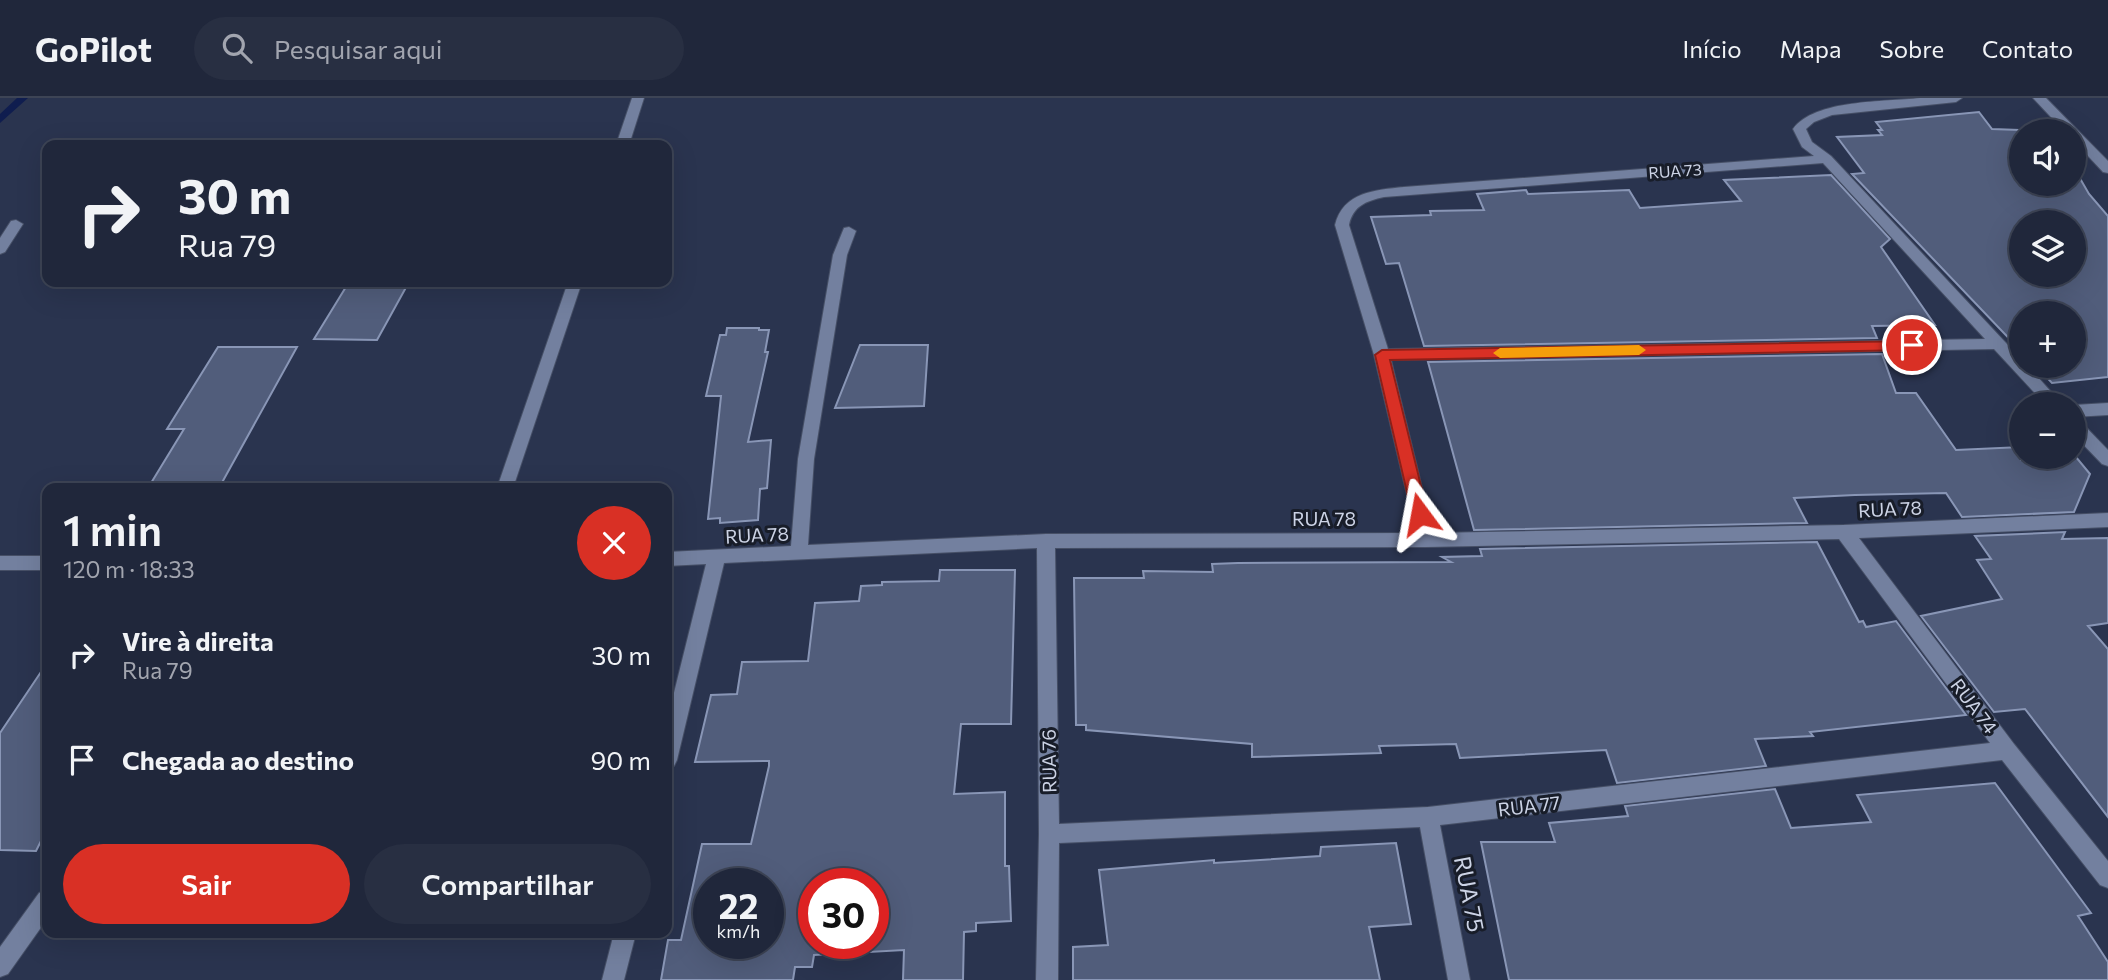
<!DOCTYPE html>
<html lang="pt">
<meta charset="utf-8">
<style>
:root{--surface:#20273b;--page:#282f42;--text:#f1f3f6;--muted:#a2a5af;--line:#3d4455;--accent:#d93025}
body{margin:0;font-family:Commissioner,sans-serif;background:var(--page);color:var(--text);height:100vh;display:flex;flex-direction:column;font-size:26px;white-space:nowrap}
*{box-sizing:border-box;margin:0}
p{font-size:23px;color:var(--muted)}
.icon{flex:none;width:38px;height:38px;fill:none;stroke:currentColor;stroke-width:2;stroke-linecap:round;stroke-linejoin:round}
.map{position:relative;flex:1;overflow:hidden}
.drawer{position:absolute;left:42px;top:385px;width:630px;height:455px;display:flex;flex-direction:column;background:var(--surface);border-radius:14px;box-shadow:0 7px 28px #0002,0 0 0 2px var(--line)}
.drawer>*{flex:none}
.banner{position:absolute;left:42px;top:42px;width:630px;height:147px;border-radius:14px;box-shadow:0 7px 28px #0002,0 0 0 2px var(--line);background:#20273b;color:var(--text);overflow:hidden}
.fabs{position:absolute;left:2009px;top:21px;display:grid;gap:14px}
.fabs a{display:grid;place-items:center;width:77px;height:77px;border-radius:50%;background:var(--surface);box-shadow:0 7px 28px #0002,0 0 0 2px var(--line);font-size:35px}
.speed{position:absolute;left:693px;top:770px;display:flex;gap:14px;font-size:35px;font-weight:700;text-align:center}
.speed>*{display:grid;place-content:center;width:91px;height:91px;border-radius:50%;background:var(--surface);box-shadow:0 7px 28px #0002,0 0 0 2px var(--line);line-height:1}
.speed small{font-size:18px;font-weight:400}
.speed .limit{border:10px solid #d22;background:#fff;color:#111}
.pin{position:absolute;display:grid;place-items:center;width:60px;height:60px;color:#fff;margin:-30px;border:4px solid #fff;border-radius:50%;box-shadow:0 2px 7px #0007}
.me{position:absolute;width:77px;margin:-38px;rotate:347deg;stroke-linejoin:round;filter:drop-shadow(0 0 5px #0008)}
.turn{display:flex;align-items:center;gap:24px;height:147px;padding:0 21px;font-size:32px}
.turn .icon{width:91px;height:91px;stroke-width:2.5}
.turn b{display:block;font-size:49px;line-height:60px}
.round{display:grid;place-items:center;flex:none;width:74px;height:74px;border-radius:37px;background:var(--page)}
.overview{display:flex;align-items:center;justify-content:space-between;height:119px;padding:0 21px}
h1{font-size:42px;font-weight:600;line-height:52px}
.button{display:flex;gap:14px;margin-top:auto;padding:14px 21px}
.button a{flex:1;height:80px;border-radius:42px;background:var(--accent);color:#fff;font-size:28px;font-weight:600;line-height:80px;text-align:center}
.button a+a{background:var(--page);color:var(--text)}
ul{padding:0;list-style:none}
li{display:flex;align-items:center;gap:21px;height:105px;padding:0 21px}
li div{flex:1}
li b{display:block;font-size:26px}
li em{font-style:normal}
header{display:flex;align-items:center;gap:42px;box-sizing:border-box;height:98px;padding:0 35px;background:var(--surface);border-bottom:2px solid var(--line)}
header strong{font-size:33px}
nav{display:flex;gap:38px;margin-inline-start:auto;font-size:24px}
.search{width:490px;height:63px;background:var(--page);display:flex;align-items:center;gap:18px;box-sizing:border-box;padding:0 24px;border-radius:38px;color:var(--muted);font-size:26px}
.map>svg:first-child{display:block}
.lines{fill:none;stroke-linecap:round;stroke-linejoin:round}
.stream{fill:#0f1d4f;fill-rule:evenodd}
.building{fill:#515d7b;stroke:#8996b6;stroke-width:2;fill-rule:evenodd}
.street-casing{stroke:#464f66;stroke-width:2}
.secondary-casing{stroke:#464f66;stroke-width:2}
.street{fill:#73809f;fill-rule:evenodd}
.secondary{fill:#73809f;fill-rule:evenodd}
.route{fill:#d93025;stroke:#8d1f18;stroke-width:2}
.slow{fill:#f59e0b}
.labels{text-anchor:middle;stroke-width:6;stroke-linejoin:round;paint-order:stroke}
.far-street-label{font-size:16px;fill:#ccd3e5;stroke:#181d29}
.street-label{font-size:19px;fill:#ccd3e5;stroke:#181d29}
.near-street-label{font-size:23px;fill:#ccd3e5;stroke:#181d29}
</style>
<header>
<strong>GoPilot</strong>
<div class="search"><svg class="icon" aria-label="search" viewBox="0 0 24 24"><circle cx="10" cy="10" r="6"/><path d="M15 15l6 6"/></svg>Pesquisar aqui</div>
<nav><a>Início</a><a>Mapa</a><a>Sobre</a><a>Contato</a></nav>
</header>
<div class="map">
<svg width="2108" height="882" viewBox="0 0 2108 882">
<rect width="100%" height="100%" fill="#2a344f"/>
<g class="lines">
<!-- stream -->
<path class="stream" d="M17,0H28L0,25V16Z"/>
</g>
<!-- building -->
<path class="building" d="M1979,14L1992,31L2052,33H2021V86H2074V70L2089,96L2108,118V279L2052,285L2036,268H2074V215H2021V253L1852,76L1864,75L1837,39L1882,37L1878,32H1882L1876,24ZM2021,124H2074V177H2021Z
M1831,77L1890,141L1881,149L1935,227L1872,228L1877,240L1424,248L1399,165L1386,166L1371,119L1431,117L1430,113L1484,112L1477,96L1526,92L1528,96L1629,92L1640,110L1741,103L1724,82Z
M349,184H409L377,242L314,241Z
M727,230H759V232H769L765,254H768L748,344L771,342L767,390L760,391L758,422L720,425V420L708,421L721,298H706L720,237H726Z
M860,247H928L924,308L835,310Z
M218,249H297L219,390H148L184,331H167Z
M1882,256L1896,295H1916L1956,352L2021,349V362L2076,359L2090,376L2074,414L1962,419L1946,395L1855,397L1794,400L1807,425L1474,432L1428,264Z
M2065,434L2062,441L2108,440V525L2088,528L2108,551V719L2025,611L1994,614L1921,518L2002,501L1977,462L1991,461L1975,438Z
M1817,444L1859,524L1863,523L1866,529L1896,523L1966,617L1810,634L1813,638L1755,641L1766,668L1617,685L1606,652L1460,660L1456,646L1379,648L1381,655L1252,659V646L1086,632V627H1076L1074,480H1144L1143,473L1213,474L1212,466L1238,465L1451,464L1442,459L1482,458L1480,451Z
M940,472H1015L1011,626H961L954,696L1005,694V768H1009L1011,823L976,825V833L964,834L963,882H903L904,852L814,857L812,869H795L793,882H661L668,842H681L702,746H751L769,668V663L695,664L711,597L737,596L742,564L808,563L815,505L859,503L861,488L882,487V484L939,483ZM709,786H768V845H709ZM814,786H873V845H814Z
M47,565V731L36,753L0,752V635Z
M1995,685L2091,815L2078,818L2108,864V882H1509L1481,744H1555L1549,725L1628,718L1625,708L1775,691L1791,730L1871,724L1857,697Z
M1396,745L1411,826L1369,829L1380,882H1073V849L1108,847L1099,772L1214,762V765L1320,758L1321,749Z"/>
<g class="lines">
<defs>
<path id="street" d="M632,0H644L629,47H616Z
M1920,0H1962L1956,4L1832,17L1814,24L1806,31L1812,44L1831,58L2021,261V268H2028L2062,306H2045L1994,251L1391,262L1433,435L1844,427L2108,415V429L1859,440L2014,646L2108,763V790L2100,787L2002,662L1440,727L1470,882H1448L1420,729L1059,745L1058,882H1036L1039,736L1037,450L724,465L677,662L674,668L667,671V623L706,466L667,468V454L791,448L798,361L833,157L844,130L849,129L856,133L847,157L814,361L808,447L1046,436L1416,435L1374,257L1335,127C1343,94 1375,92 1404,89L1814,58L1802,49L1793,31C1815,1 1885,4 1920,0ZM1823,65L1985,241L1388,251L1349,127C1353,108 1366,103 1384,99ZM1839,441L1990,645L1428,709L1059,726L1055,450L1426,449Z
M16,122L23,126L5,154L0,156V140L11,123Z
M568,184H582L513,390H497Z
M2108,305V317L2074,319V307Z
M2074,321L2080,323L2108,352V368L2102,366L2074,337Z
M0,458H47V472H0Z
M47,792V821L8,876L0,879V849L39,795Z
M614,835H636L624,882H602Z"/>
<path id="secondary" d="M2033,0H2046L2108,63V75L2103,74L2074,43V33H2064Z"/>
</defs>
<!-- street casing -->
<use href="#street" class="street-casing"/>
<!-- secondary casing -->
<use href="#secondary" class="secondary-casing"/>
<!-- street -->
<use href="#street" class="street"/>
<!-- secondary -->
<use href="#secondary" class="secondary"/>
</g>
<!-- route -->
<path class="route" d="M1912,243L1919,247L1912,252L1390,262L1428,416L1420,422L1412,416L1375,257L1382,252Z"/>
<!-- slow -->
<path class="slow" d="M1639,247L1646,252L1639,257L1500,260L1493,255L1500,250Z"/>
<g class="labels">
<!-- far-street labels -->
<g class="far-street-label">
<text transform="translate(1675 73) rotate(-4)" y="6">RUA 73</text>
</g>
<!-- street labels -->
<g class="street-label">
<text transform="translate(1890 411) rotate(-3)" y="7">RUA 78</text>
<text x="1324" y="428">RUA 78</text>
<text transform="translate(757 437) rotate(-3)" y="7">RUA 78</text>
<text transform="translate(1974 608) rotate(53)" y="7">RUA 74</text>
<text transform="translate(1049 663) rotate(-91)" y="7">RUA 76</text>
<text transform="translate(1529 708) rotate(-7)" y="7">RUA 77</text>
</g>
<!-- near-street labels -->
<g class="near-street-label">
<text transform="translate(1469 796) rotate(79)" y="8">RUA 75</text>
</g>
</g>
</svg>
<div class="fabs">
<a><svg class="icon" aria-label="sound" viewBox="0 0 24 24"><path d="M4 9h4l5-4v14l-5-4H4zM17 9q2 3 0 6"/></svg></a>
<a><svg class="icon" aria-label="layers" viewBox="0 0 24 24"><path d="M12 4l9 5-9 5-9-5zM3 14l9 5 9-5"/></svg></a>
<a>+</a>
<a>−</a>
</div>
<div class="speed"><div>22<small>km/h</small></div><div class="limit">30</div></div>
<div class="pin" style="left:1912px;top:247px;background:#d93025"><svg class="icon" aria-label="arrive" viewBox="0 0 24 24"><path d="M6 21V4h12l-3 4 3 4H6"/></svg></div>
<svg class="me" style="left:1420px;top:416px" viewBox="-20 -20 40 40"><path d="M0-17L14 15 0 8-14 15z" fill="#d93025" stroke="#fff" stroke-width="4"/></svg>
<div class="banner">
<div class="turn"><svg class="icon" aria-label="right" viewBox="0 0 24 24"><path d="M7 20v-9h11M14 6l5 5-5 5"/></svg><div><b>30 m</b>Rua 79</div></div>
</div>
<section class="drawer">
<div class="overview"><div><h1>1 min</h1><p>120 m · 18:33</p></div><a class="round" style="background:#d93025;color:#fff"><svg class="icon" aria-label="close" viewBox="0 0 24 24"><path d="M6 6l12 12M18 6L6 18"/></svg></a></div>
<ul>
<li><svg class="icon" aria-label="right" viewBox="0 0 24 24"><path d="M7 20v-9h11M14 6l5 5-5 5"/></svg><div><b>Vire à direita</b><p>Rua 79</p></div><em>30 m</em></li>
<li><svg class="icon" aria-label="arrive" viewBox="0 0 24 24"><path d="M6 21V4h12l-3 4 3 4H6"/></svg><div><b>Chegada ao destino</b></div><em>90 m</em></li>
</ul>
<div class="button"><a>Sair</a><a>Compartilhar</a></div>
</section>
</div>
